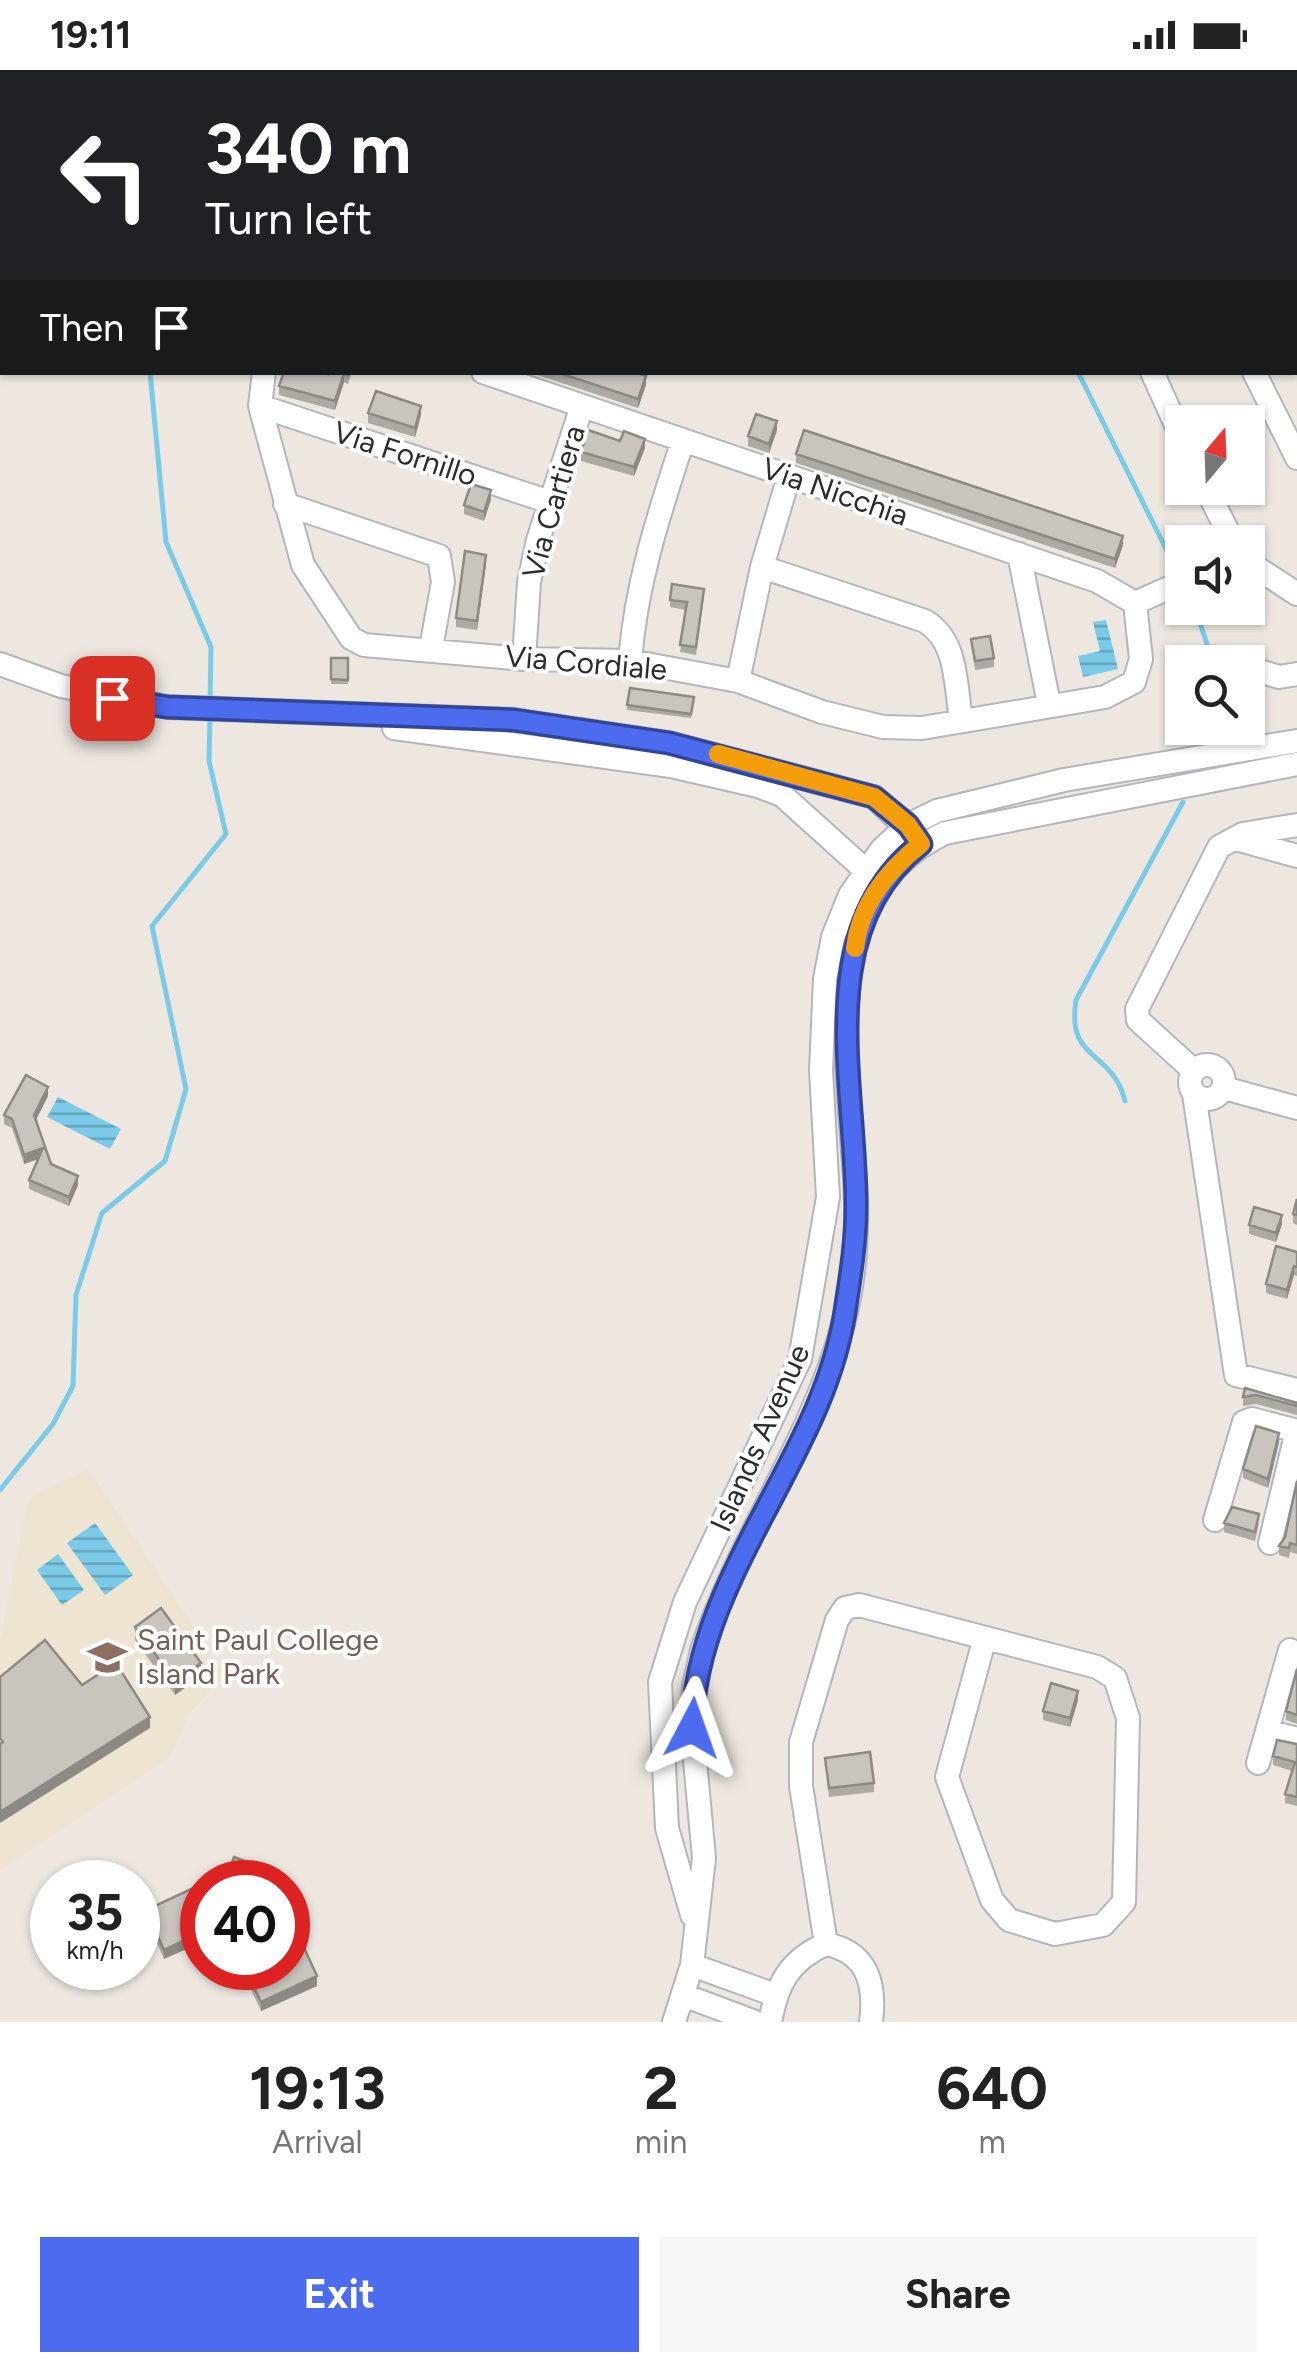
<!DOCTYPE html>
<style>
:root{--surface:#fff;--page:#f6f6f6;--text:#222;--muted:#767676;--accent:#4c6bee}
body{margin:0;font-family:Figtree,sans-serif;background:var(--page);color:var(--text);height:100vh;display:flex;flex-direction:column;font-size:38px;white-space:nowrap}
*{box-sizing:border-box;margin:0}
p{font-size:32px;color:var(--muted)}
.icon{flex:none;width:55px;height:55px;fill:none;stroke:currentColor;stroke-width:2;stroke-linecap:round;stroke-linejoin:round}
.map{position:relative;height:1952px;overflow:hidden}
.side{display:flex;flex-direction:column;background:var(--surface);flex:1}
.side>*{flex:none}
.guide{position:absolute;left:0px;top:0px;width:1298px;height:305px;box-shadow:0 2px 8px #0004;background:#202124;color:#fff;overflow:hidden}
.needle{width:65px;rotate:19deg}
.tools{position:absolute;left:1165px;top:335px;display:grid;gap:20px}
.tools a{display:grid;place-items:center;width:100px;height:100px;border-radius:0px;background:var(--surface);box-shadow:0 2px 8px #0004;font-size:50px}
.speed{position:absolute;left:30px;top:1790px;display:flex;gap:20px;font-size:50px;font-weight:700;text-align:center}
.speed>*{display:grid;place-content:center;width:130px;height:130px;border-radius:50%;background:var(--surface);box-shadow:0 2px 8px #0004;line-height:1}
.speed small{font-size:25px;font-weight:400}
.speed .limit{border:15px solid #d22;background:#fff;color:#111}
.pin{position:absolute;display:grid;place-items:center;width:85px;height:85px;color:#fff;margin:-42px;border-radius:20px;box-shadow:0 5px 15px #0006}
.me{position:absolute;width:110px;margin:-55px;rotate:4deg;stroke-linejoin:round;filter:drop-shadow(0 0 8px #0008)}
.turn{display:flex;align-items:center;gap:35px;height:210px;padding:0 40px;font-size:45px}
.turn .icon{width:130px;height:130px;stroke-width:2.5}
.turn b{display:block;font-size:70px;line-height:85px}
.then{display:flex;align-items:center;height:95px;padding:0 40px;background:#0003;gap:20px;font-size:38px}
.eta{display:flex;justify-content:space-evenly;align-items:center;height:170px;text-align:center}
.eta b{font-size:60px;font-weight:700;line-height:70px}
.cta{display:flex;gap:20px;margin-top:auto;padding:20px 40px}
.cta a{flex:1;height:115px;border-radius:0px;background:var(--accent);color:#fff;font-size:40px;font-weight:700;line-height:115px;text-align:center}
.cta a+a{background:var(--page);color:var(--text)}
.status{display:flex;justify-content:space-between;align-items:center;height:70px;padding:0 50px;background:var(--surface);direction:ltr}
.status svg{height:28px;fill:currentColor}
.map>svg:first-child{display:block}
.education{fill:#ede4d1}
.water{fill:url(#water-rules)}
.lines{fill:none;stroke-linecap:round;stroke-linejoin:round}
.stream{stroke:#7bcae7;stroke-width:5}
.minor-casing{stroke:#b3b6bf;stroke-width:26}
.minor{stroke:#fff;stroke-width:22}
.wall{fill:#ada9a3}
.shaded-wall{fill:#8d8a85}
.building{fill:#c9c5be;stroke:#8d8a85;stroke-width:2.5}
.route-casing{stroke:#31469b;stroke-width:25}
.route{stroke:#4c6bee;stroke-width:18}
.slow{stroke:#f59e0b;stroke-width:18}
.labels{text-anchor:middle;stroke-width:8;stroke-linejoin:round;paint-order:stroke}
.street-label{font-size:30px;fill:#2c2c2c;stroke:#fff}
.education-label{font-size:30px;fill:#785e54;stroke:#fff;text-anchor:start}
</style>
<div class="status"><b>19:11</b><svg viewBox="0 0 49 12"><path d="M0 12V9h3v3zM5 12V6h3v6zM10 12V3h3v9zM15 12V0h3v12zM26 1h20v11H26zM47 4h2v5h-2z"/></svg></div>
<div class="map">
<svg width="1297" height="1952" viewBox="0 0 1297 1952">
<defs>
<pattern id="water-rules" width="6" height="5" patternUnits="userSpaceOnUse" patternTransform="scale(2.5)"><rect width="6" height="5" fill="#7bcae7"/><path d="M0 2.5h6" fill="none" stroke="#65a4bb"/></pattern>
</defs>
<rect width="100%" height="100%" fill="#ede7e0"/>
<!-- education -->
<path class="education" d="M88,1399L225,1604L189,1644L169,1688L0,1800V1569L29,1428Z"/>
<!-- water -->
<path class="water" d="M1106,550L1118,599L1083,607L1078,586L1100,581L1093,552Z
M58,1027L121,1059L110,1079L47,1047Z
M95,1453L133,1505L105,1525L67,1473Z
M58,1484L84,1520L62,1535L37,1500Z"/>
<g class="lines">
<!-- stream -->
<path class="stream" d="M225,2L226,0
M1033,2L1034,0
M150,302L166,472L211,577L210,634
M1078,302L1175,497
M1195,538L1208,577L1205,592
M1194,661L1195,658
M1125,1031C1112,978 1066,993 1076,930L1183,732
M0,1420L53,1354L73,1316L76,1225L102,1143L165,1091L186,1019L152,856L226,764L209,691L210,645"/>
<defs>
<path id="minor" d="M36,2L37,0
M142,2L143,0
M1114,2V0
M1226,2L1235,0
M1295,117L1297,121
M264,302L260,336L303,495L351,568L364,575L524,589L630,591L738,611L822,642L883,657L922,658L1105,627L1134,612L1141,589L1135,533
M483,302L1097,511L1135,533
M1152,302L1182,368
M1254,302L1297,388
M260,336L550,432
M1206,418L1233,472
M285,434L439,486L443,512L431,578
M1019,484L1049,634
M1248,492L1297,524
M762,497L925,551C958,571 955,614 961,649
M1135,533L1182,512
M524,589L529,512L538,470L582,336
M630,591C636,513 659,444 683,370
M0,594L61,616L167,637L514,650L669,673L874,727L916,767
M1250,598L1279,607L1297,604
M738,611L762,497L789,406
M394,658L671,696L758,716L782,725L873,807
M1236,769L1297,786
M1190 1012a17 17 0 1 1 34 0a17 17 0 1 1-34 0Z
M1193,1000L1138,950L1137,939L1219,777L1243,764L1297,755
M1224,1018L1297,1038
M1194,1024L1236,1305L1297,1320
M1215,1450L1244,1352L1252,1349L1297,1361
M1270,1473L1297,1361
M1267,1661L1297,1669
M1258,1693L1290,1580
M692,1845L667,1758L660,1612L685,1532L800,1289L828,1127L821,1000L825,909L833,867L850,825L882,779L908,755L937,741L1064,710L1297,671
M826,1874L801,1716V1672L837,1550L845,1538L859,1535L1097,1597L1115,1608L1128,1648L1124,1832L1103,1855L1055,1864L1009,1850L992,1830L947,1707L984,1571
M692,1895L775,1925
M686,1926L755,1952
M674,1952L692,1895L704,1788L692,1658L694,1616L702,1580C739,1468 813,1369 843,1254C853,1217 857,1172 856,1133C853,1011 807,828 945,763L1297,694
M770,1952C777,1914 789,1890 826,1874C867,1882 876,1913 871,1952"/>
</defs>
<!-- minor casing -->
<use href="#minor" class="minor-casing"/>
<!-- minor -->
<use href="#minor" class="minor"/>
</g>
<!-- wall -->
<path class="wall" d="M328,302H352L348,314L344,312L335,340L279,325V316L328,304Z
M528,302H636L646,315L638,338Z
M368,343L421,345L415,367L368,353Z
M777,360L769,383L748,376V366Z
M645,378L634,406L581,391V382Z
M796,384L1123,475L1115,498L796,393Z
M491,429L484,451L464,444V435Z
M486,494L477,560L456,557V548Z
M704,526L696,585L680,582L686,540L670,537V530Z
M971,569L994,588V597L975,600Z
M331,588H348V614H331Z
M694,632L691,648L627,640V635Z
M48,1026L35,1051L51,1094L78,1115L69,1136L29,1119V1110L39,1089L24,1094L12,1058L4,1054V1045Z
M1297,1129V1155L1293,1153V1144Z
M1282,1154L1276,1172L1249,1164V1155Z
M1297,1182V1206L1294,1205L1287,1229L1266,1223V1214Z
M1245,1318L1297,1333V1345L1256,1334L1243,1336V1327Z
M1279,1372L1268,1418L1243,1408V1399Z
M1297,1411V1484L1290,1482L1289,1488L1279,1485V1476L1285,1467Z
M1224,1453H1259L1255,1471L1224,1462Z
M135,1557L201,1606L175,1625L135,1570Z
M1297,1599V1654L1286,1650V1641Z
M1078,1630L1070,1657L1043,1650V1641Z
M1297,1674V1736L1285,1733V1724L1292,1701L1273,1695V1686Z
M825,1688L874,1713V1722L829,1727Z
M202,1814V1872L164,1889L146,1849V1840Z
M241,1898H288L317,1916L261,1941Z"/>
<!-- shaded-wall -->
<path class="shaded-wall" d="M344,303V312L335,340V331Z
M646,306V315L638,338V329Z
M421,336V345L415,367V358Z
M777,351V360L769,383V374Z
M645,369V378L634,406V397Z
M491,420V429L484,451V442Z
M1123,466V475L1115,498V489Z
M486,485V494L477,560V551Z
M48,1017V1026L34,1054V1045Z
M43,1078V1087L24,1094V1085Z
M78,1106V1115L69,1136V1127Z
M1282,1145V1154L1276,1172V1163Z
M1294,1196V1205L1287,1229V1220Z
M1279,1363V1372L1268,1418V1409Z
M201,1593V1606L175,1625V1611Z
M1078,1621V1630L1070,1657V1648Z
M150,1647V1658L0,1753V1742Z
M202,1862V1872L164,1889V1880Z
M317,1906V1916L261,1941V1932Z"/>
<!-- building -->
<path class="building" d="M284,302H322L328,304V302H349L348,305L344,303L335,331L279,316Z
M556,302H636L646,306L638,329Z
M376,321L421,336L415,358L368,343Z
M756,344L777,351L769,374L748,366Z
M588,360L620,371L624,361L645,369L634,397L581,382Z
M804,360L1123,466L1115,489L796,384Z
M471,414L491,420L484,442L464,435Z
M465,481L486,485L477,551L456,548Z
M672,514L704,519L696,577L680,575L687,532L670,530Z
M990,566L994,588L975,591L971,569Z
M331,588H348V610L331,609Z
M630,618L694,627L691,644L627,635Z
M26,1005L48,1017L34,1045L51,1094L78,1106L69,1127L29,1110L43,1078L24,1085L12,1049L4,1045Z
M1297,1129V1145L1293,1144Z
M1254,1137L1282,1145L1276,1163L1249,1155Z
M1276,1176L1297,1182V1197L1294,1196L1287,1220L1266,1214Z
M1245,1318L1297,1333V1336L1256,1325L1243,1327Z
M1256,1356L1279,1363L1268,1409L1243,1399Z
M1297,1411V1475L1290,1473L1289,1478L1279,1476L1285,1467Z
M1232,1437L1259,1444L1255,1462L1224,1453Z
M161,1538L201,1593L175,1611L135,1557Z
M45,1570L82,1615L116,1593L150,1647L0,1742V1674L3,1672L0,1668V1607Z
M1297,1599V1645L1286,1641Z
M1051,1613L1078,1621L1070,1648L1043,1641Z
M1277,1670L1297,1674V1727L1285,1724L1295,1692L1273,1686Z
M870,1682L874,1713L829,1718L825,1688Z
M234,1787L264,1798L259,1812H225Z
M202,1814V1862L164,1880L146,1840Z
M288,1843L317,1906L261,1932L245,1898H288Z"/>
<g class="lines">
<defs>
<path id="route" d="M112,628L167,637L514,650L669,673L874,727L908,755L921,774C810,860 857,1017 856,1137C856,1170 851,1203 846,1235C826,1386 696,1503 692,1658"/>
</defs>
<!-- route casing -->
<use href="#route" class="route-casing"/>
<!-- route -->
<use href="#route" class="route"/>
<!-- slow -->
<path class="slow" d="M718,684L874,727L908,755L921,774C888,800 860,835 855,878"/>
</g>
<!-- icons -->
<defs>
<symbol id="school-bare" viewBox="-9 -9 18 18"><path d="M0-5L7-2L0 1L-7-2ZM-4 1L0 2.5L4 1V4Q0 6-4 4Z" fill="#8d6e63" stroke="#fff" stroke-width="2.5" paint-order="stroke"/></symbol>
</defs>
<g fill-rule="evenodd">
<use href="#school-bare" x="80" y="1560" width="55" height="55"/>
</g>
<g class="labels">
<!-- street labels -->
<g class="street-label">
<text transform="translate(405 384) rotate(18)" y="10">Via Fornillo</text>
<text transform="translate(835 422) rotate(19)" y="10">Via Nicchia</text>
<text transform="translate(554 432) rotate(-74)" y="10">Via Cartiera</text>
<text transform="translate(586 593) rotate(5)" y="10">Via Cordiale</text>
<text transform="translate(760 1368) rotate(-66)" y="10">Islands Avenue</text>
</g>
<!-- education labels -->
<g class="education-label">
<text x="137" y="1580">Saint Paul College<tspan x="137" dy="34">Island Park</tspan></text>
</g>
</g>
</svg>
<div class="tools">
<a><svg class="needle" viewBox="-14 -14 28 28"><path d="M0-13l5 13h-10z" fill="#e53935"/><path d="M0 13l5-13h-10z" fill="#767676"/></svg></a>
<a><svg class="icon" aria-label="sound" viewBox="0 0 24 24"><path d="M4 9h4l5-4v14l-5-4H4zM17 9q2 3 0 6"/></svg></a>
<a><svg class="icon" aria-label="search" viewBox="0 0 24 24"><circle cx="10" cy="10" r="6"/><path d="M15 15l6 6"/></svg></a>
</div>
<div class="speed"><div>35<small>km/h</small></div><div class="limit">40</div></div>
<div class="pin" style="left:112px;top:628px;background:#d93025"><svg class="icon" aria-label="arrive" viewBox="0 0 24 24"><path d="M6 21V4h12l-3 4 3 4H6"/></svg></div>
<svg class="me" style="left:692px;top:1658px" viewBox="-20 -20 40 40"><path d="M0-17L14 15 0 8-14 15z" fill="#4c6bee" stroke="#fff" stroke-width="4"/></svg>
<div class="guide">
<div class="turn"><svg class="icon" aria-label="left" viewBox="0 0 24 24"><path d="M17 20v-9H6M10 6l-5 5 5 5"/></svg><div><b>340 m</b>Turn left</div></div>
<div class="then">Then<svg class="icon" aria-label="arrive" viewBox="0 0 24 24"><path d="M6 21V4h12l-3 4 3 4H6"/></svg></div>
</div>
</div>
<section class="side">
<div class="eta">
<div><b>19:13</b><p>Arrival</p></div>
<div><b>2</b><p>min</p></div>
<div><b>640</b><p>m</p></div>
</div>
<div class="cta"><a>Exit</a><a>Share</a></div>
</section>
